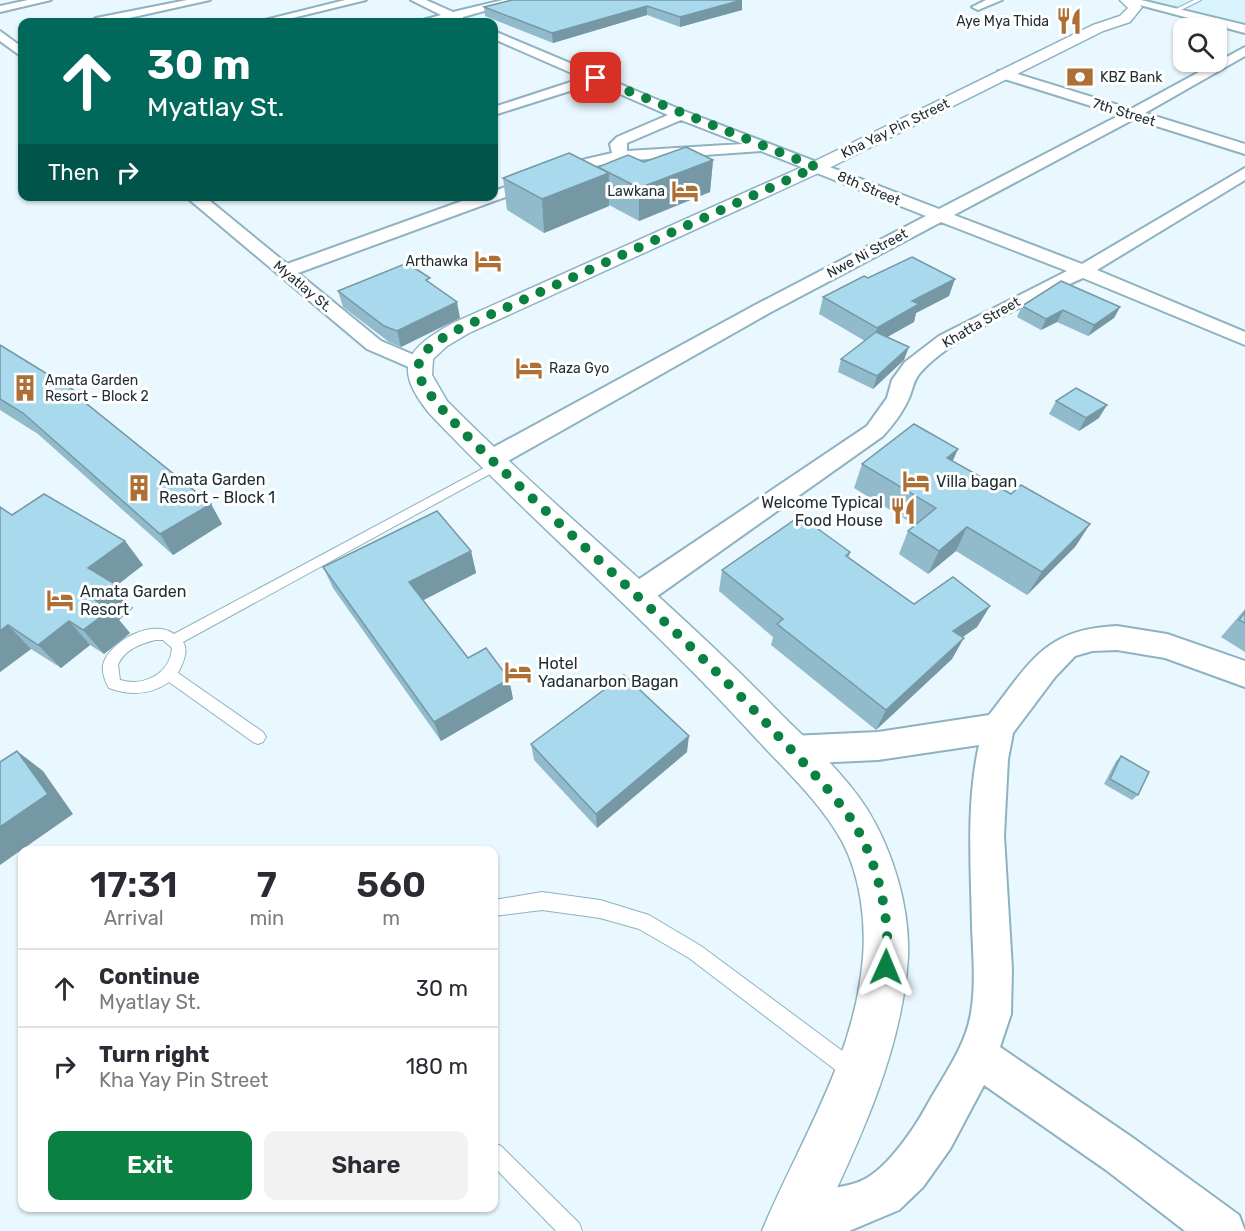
<!DOCTYPE html>
<style>
:root{--surface:#fff;--page:#f2f2f3;--text:#2b2b33;--muted:#7c7c81;--line:#e1e1e2;--accent:#0b8043}
body{margin:0;font-family:Rubik,sans-serif;background:var(--page);color:var(--text);height:100vh;display:flex;flex-direction:column;font-size:22px;white-space:nowrap}
*{box-sizing:border-box;margin:0}
p{font-size:20px;color:var(--muted)}
.icon{flex:none;width:33px;height:33px;fill:none;stroke:currentColor;stroke-width:2;stroke-linecap:round;stroke-linejoin:round}
.map{position:relative;flex:1;overflow:hidden}
.details{position:absolute;left:18px;top:846px;width:480px;height:366px;display:flex;flex-direction:column;background:var(--surface);border-radius:12px;box-shadow:0 2px 4px #0004}
.details>*{flex:none}
.top-card{position:absolute;left:18px;top:18px;width:480px;height:183px;border-radius:12px;box-shadow:0 2px 4px #0004;background:#00695c;color:#fff;overflow:hidden}
.buttons{position:absolute;left:1173px;top:18px;display:grid;gap:12px}
.buttons a{display:grid;place-items:center;width:54px;height:54px;border-radius:12px;background:var(--surface);box-shadow:0 2px 4px #0004;font-size:30px}
.pin{position:absolute;display:grid;place-items:center;width:51px;height:51px;color:#fff;margin:-26px;border-radius:12px;box-shadow:0 3px 9px #0006}
.me{position:absolute;width:66px;margin:-33px;rotate:1deg;stroke-linejoin:round;filter:drop-shadow(0 0 4px #0008)}
.turn{display:flex;align-items:center;gap:21px;height:126px;padding:0 30px;font-size:27px}
.turn .icon{width:78px;height:78px;stroke-width:2.5}
.turn b{display:block;font-size:42px;line-height:51px}
.then{display:flex;align-items:center;height:57px;padding:0 30px;background:#0003;gap:12px;font-size:22px}
.eta{display:flex;justify-content:space-evenly;align-items:center;height:102px;text-align:center}
.eta b{font-size:36px;font-weight:600;line-height:42px}
.button{display:flex;gap:12px;margin-top:auto;padding:12px 30px}
.button a{flex:1;height:69px;border-radius:12px;background:var(--accent);color:#fff;font-size:24px;font-weight:600;line-height:69px;text-align:center}
.button a+a{background:var(--page);color:var(--text)}
ul{padding:0;list-style:none}
li{display:flex;align-items:center;gap:18px;height:78px;padding:0 30px;border-top:2px solid var(--line)}
li div{flex:1}
li b{display:block;font-size:22px}
li em{font-style:normal}
.map>svg:first-child{display:block}
.built{fill:#d8f3fe}
.lines{fill:none;stroke-linecap:round;stroke-linejoin:round}
.lane-casing{stroke:#8eb2c1;stroke-width:2}
.street-casing{stroke:#8eb2c1;stroke-width:4}
.secondary-casing{stroke:#8eb2c1;stroke-width:3}
.lane{fill:#fff;fill-rule:evenodd}
.street{fill:#fff;fill-rule:evenodd}
.secondary{fill:#fff;fill-rule:evenodd}
.wall{fill:#91bbcb}
.shaded-wall{fill:#7698a5}
.building{fill:#a9d9ec;stroke:#7698a5;stroke-width:1.5}
.route{stroke:#0b8043;stroke-width:10;stroke-dasharray:0 18}
.labels{text-anchor:middle;stroke-width:6;stroke-linejoin:round;paint-order:stroke}
.far-poi-label{font-size:14px;fill:#212f35;stroke:#fff;text-anchor:end}
.far-street-label{font-size:14px;fill:#212f35;stroke:#fff}
.poi-label{font-size:16px;fill:#212f35;stroke:#fff;text-anchor:start}
</style>
<div class="map">
<svg width="1245" height="1231" viewBox="0 0 1245 1231">
<rect width="100%" height="100%" fill="#e9f8fe"/>
<!-- built -->
<path class="built" d="M1139,0H1245V26Z"/>
<g class="lines">
<defs>
<path id="lane" d="M1194,0H1201L1175,13L1170,12Z
M497,461L503,465L501,468L183,642C189,651 183,663 178,673L263,732L266,737L263,742L258,744L253,742L169,682C150,695 130,696 109,688C105,681 102,673 103,665C109,641 153,618 174,634ZM155,640H163L172,648C170,674 144,687 120,680L118,665C124,650 140,644 155,640Z
M542,892L600,900L649,915L701,946L860,1064L863,1071L860,1078L853,1081L846,1078L689,958L639,929L600,918L542,910L494,916V900Z
M494,1143L501,1146L579,1223L582,1231H556L494,1167Z"/>
<path id="street" d="M28,0H51L0,12V6Z
M187,0H210L111,22H90L96,18Z
M345,0H366L276,22H257Z
M411,0H426L453,12L503,0H523L463,17V21C453,23 433,22 421,22L423,20L441,15Z
M986,0H1002L978,10L972,7Z
M1121,0H1141L1245,25V33Z
M0,31L22,47V57L0,41Z
M494,31L684,111L939,209L1120,115L998,77V71H1008L1131,109L1245,47V56L1145,113L1245,144V154L1134,119L954,215L1082,264L1245,168V180L1097,270L1245,332V345L1083,278C1038,298 952,336 920,373C913,381 913,389 909,398C903,412 893,425 883,436L646,604L636,607L626,604L622,596L626,588L867,426L887,398L892,380L905,362L939,336L1067,271L941,222L771,312L501,465L492,467L483,465L480,459L483,453L757,304L926,216L761,151L620,161L596,166L497,200L298,273L381,341L426,360L429,365L426,370L418,371L367,349L185,196H204L287,264L476,196H494V191L586,159L612,153L610,144L617,137L668,115L595,83L494,115V107L583,78L494,39ZM681,120L743,144L627,151V143Z
M1117,626L1167,634L1245,661V687L1165,658L1117,650L1092,651L1075,656L1055,677L1013,733L1008,759L1004,836L1012,969L1011,1014L1000,1047L1136,1140L1239,1215L1245,1231H1185L1106,1170L984,1085L950,1149L923,1187L899,1210L849,1231H789L782,1228L775,1212L782,1196C809,1185 838,1193 865,1179C888,1167 914,1129 926,1107C942,1078 966,1046 971,1013C976,984 973,955 972,926C971,866 966,804 979,745L878,760L791,764L780,760L775,750L780,740L791,736L878,732L989,715C1030,663 1044,629 1117,626Z"/>
<path id="secondary" d="M1120,0H1134L1142,7L1130,22L1103,31L823,171L469,333L447,346L433,359L432,375L447,401C552,507 669,599 773,706C805,739 842,770 867,809C893,851 910,907 908,957C902,1054 857,1145 817,1231H762C800,1140 855,1058 863,957C866,920 860,876 843,843C820,801 784,769 752,734C650,622 533,523 429,413C392,367 406,349 453,323L811,163L1093,25L1120,16L1128,8Z"/>
</defs>
<!-- lane casing -->
<use href="#lane" class="lane-casing"/>
<!-- street casing -->
<use href="#street" class="street-casing"/>
<!-- secondary casing -->
<use href="#secondary" class="secondary-casing"/>
<!-- lane -->
<use href="#lane" class="lane"/>
<!-- street -->
<use href="#street" class="street"/>
<!-- secondary -->
<use href="#secondary" class="secondary"/>
</g>
<!-- wall -->
<path class="wall" d="M512,0L742,10L680,27L647,15L553,43L485,16L484,7Z
M713,160L710,192L639,221L609,205V206L544,233L507,210L503,178L644,162Z
M868,278L949,296L916,313L914,322L887,337L904,360L873,389L838,372L841,359L865,341L819,314L823,297Z
M431,284L460,318L401,347L389,342L343,307L338,291Z
M1022,306L1120,307L1114,318L1088,336L1057,322L1041,330L1017,317Z
M0,345L84,401L211,504L222,524L173,555L38,434L0,410Z
M1056,401L1099,418L1079,431L1049,414Z
M953,461L1011,494L1090,524L1075,547L1027,595L956,551L928,574L899,554L908,531L915,525L854,488L862,464Z
M12,515L125,541L143,565L116,586L133,608L119,620L130,633L104,654L90,645L61,668L31,649L0,672Z
M471,551L476,573L423,600L468,658L509,679L513,699L441,741L333,588L323,567Z
M850,552L849,557L914,604L990,606L977,627L962,637L952,659L876,730L771,645L773,637L719,591L722,570Z
M1245,609V652L1221,637Z
M531,744L687,752L597,828L534,760Z
M1121,756L1138,795L1132,800L1104,784L1116,761Z"/>
<!-- shaded-wall -->
<path class="shaded-wall" d="M742,0V10L680,27V17Z
M647,6V15L553,43L552,33Z
M713,160L710,192L639,221V188Z
M609,173V206L544,233L542,199Z
M955,279L949,296L916,313L914,322L873,345L877,328L912,301Z
M457,302L460,318L401,347L397,331Z
M1120,307L1114,318L1088,336L1094,325Z
M1063,310L1057,322L1041,330L1046,319Z
M909,347L904,360L873,389L877,376Z
M1107,405L1099,418L1079,431L1086,418Z
M958,449L948,472L947,458Z
M211,504L222,524L173,555L160,534Z
M1090,524L1075,547L1027,595L1042,572Z
M967,527L956,551L928,574L939,551Z
M125,541L143,565L116,586L133,608L119,620L130,633L104,654L83,630L95,600L88,568Z
M471,551L476,573L416,604L409,582Z
M990,606L977,627L942,652L953,631Z
M69,621L90,645L61,668L38,645Z
M8,625L31,649L0,672V631Z
M964,638L952,659L876,730L886,710Z
M509,679L513,699L441,741L434,722Z
M689,736L687,752L597,828L596,814Z
M17,751L43,771L73,814L0,865V827Z"/>
<!-- building -->
<path class="building" d="M512,0H742L680,17L647,6L552,33L484,7Z
M686,147L713,160L639,188L598,167L628,155L644,162Z
M569,153L609,173L542,199L503,178Z
M912,257L955,279L912,301L919,304L877,328L823,297L864,276L868,278Z
M407,263L430,278L426,280L457,302L397,331L384,326L338,291Z
M1061,281L1120,307L1094,325L1063,310L1046,319L1022,306Z
M876,332L909,347L877,376L841,359Z
M0,345L80,394L77,396L211,504L160,534L23,413L0,399Z
M1076,388L1107,405L1086,418L1056,401Z
M914,424L958,449L947,458L1011,494L1021,485L1090,524L1042,572L967,527L939,551L908,531L936,508L862,464Z
M44,494L125,541L88,568L115,584L95,600L110,610L83,630L69,621L38,645L8,625L0,631V507L12,515Z
M437,511L471,551L409,582L468,658L486,648L509,679L434,722L323,567Z
M800,516L850,552L846,556L914,604L953,577L990,606L953,631L964,638L886,710L777,624L783,619L722,570Z
M1245,612V623L1239,620Z
M624,675L689,736L596,814L531,744Z
M17,751L48,794L0,827V762Z
M1121,756L1149,772L1138,795L1110,779Z"/>
<g class="lines">
<!-- route -->
<path class="route" d="M596,78L816,167L461,328C444,337 413,351 419,375C427,401 493,461 515,482C601,563 689,641 770,727C797,757 828,786 851,819C877,858 892,920 886,967"/>
</g>
<!-- icons -->
<defs>
<symbol id="restaurant-bare" viewBox="-9 -9 18 18"><path d="M-5-6h1v4h1v-4h1v4h1v-4h1v5L-1.5 .5V6h-2V.5L-5-1ZM5-6V6H3V1.5H1.5Q1.5-4 5-6Z" fill="#ad6f34" stroke="#fff" stroke-width="2.5" paint-order="stroke"/></symbol>
<symbol id="bank-bare" viewBox="-9 -9 18 18"><path d="M-6-4H6V4H-6ZM0-2.3a2.3 2.3 0 1 0 0 4.6a2.3 2.3 0 1 0 0-4.6Z" fill="#ad6f34" stroke="#fff" stroke-width="2.5" paint-order="stroke"/></symbol>
<symbol id="hotel-bare" viewBox="-9 -9 18 18"><path d="M-6-4.5h1.5V1H6V5H4.5V3h-9V5H-6ZM-4 0a1.8 1.8 0 1 1 3.6 0ZM.5 0V-2.5h3Q6-2.5 6 0Z" fill="#ad6f34" stroke="#fff" stroke-width="2.5" paint-order="stroke"/></symbol>
<symbol id="building-bare" viewBox="-9 -9 18 18"><path d="M-4-6H4V6H1V3H-1V6H-4ZM-2.5-4.3h1.7v1.8h-1.7ZM.8-4.3h1.7v1.8H.8ZM-2.5-1h1.7V.8h-1.7ZM.8-1h1.7V.8H.8Z" fill="#ad6f34" stroke="#fff" stroke-width="2.5" paint-order="stroke"/></symbol>
</defs>
<g fill-rule="evenodd">
<use href="#restaurant-bare" x="1050" y="2" width="38" height="38"/>
<use href="#bank-bare" x="1061" y="58" width="38" height="38"/>
<use href="#hotel-bare" x="666" y="172" width="38" height="38"/>
<use href="#hotel-bare" x="469" y="242" width="38" height="38"/>
<use href="#hotel-bare" x="510" y="349" width="38" height="38"/>
<use href="#building-bare" x="6" y="369" width="38" height="38"/>
<use href="#hotel-bare" x="897" y="462" width="38" height="38"/>
<use href="#building-bare" x="120" y="469" width="38" height="38"/>
<use href="#restaurant-bare" x="884" y="492" width="38" height="38"/>
<use href="#hotel-bare" x="41" y="581" width="38" height="38"/>
<use href="#hotel-bare" x="499" y="653" width="38" height="38"/>
</g>
<g class="labels">
<!-- far-poi labels -->
<g class="far-poi-label">
<text x="1049" y="26">Aye Mya Thida</text>
<text x="1100" y="82" text-anchor="start">KBZ Bank</text>
<text x="665" y="196">Lawkana</text>
<text x="468" y="266">Arthawka</text>
<text x="549" y="373" text-anchor="start">Raza Gyo</text>
<text x="45" y="385" text-anchor="start">Amata Garden<tspan x="45" dy="16">Resort - Block 2</tspan></text>
</g>
<!-- far-street labels -->
<g class="far-street-label">
<text transform="translate(1124 112) rotate(17)" y="5">7th Street</text>
<text transform="translate(895 128) rotate(-26)" y="5">Kha Yay Pin Street</text>
<text transform="translate(869 188) rotate(23)" y="5">8th Street</text>
<text transform="translate(867 253) rotate(-28)" y="5">Nwe Ni Street</text>
<text transform="translate(303 286) rotate(40)" y="5">Myatlay St.</text>
<text transform="translate(981 322) rotate(-30)" y="5">Khatta Street</text>
</g>
<!-- poi labels -->
<g class="poi-label">
<text x="159" y="485">Amata Garden<tspan x="159" dy="18">Resort - Block 1</tspan></text>
<text x="936" y="487">Villa bagan</text>
<text x="883" y="508" text-anchor="end">Welcome Typical<tspan x="883" dy="18">Food House</tspan></text>
<text x="80" y="597">Amata Garden<tspan x="80" dy="18">Resort</tspan></text>
<text x="538" y="669">Hotel<tspan x="538" dy="18">Yadanarbon Bagan</tspan></text>
</g>
</g>
</svg>
<div class="buttons">
<a><svg class="icon" aria-label="search" viewBox="0 0 24 24"><circle cx="10" cy="10" r="6"/><path d="M15 15l6 6"/></svg></a>
</div>
<div class="pin" style="left:596px;top:78px;background:#d93025"><svg class="icon" aria-label="arrive" viewBox="0 0 24 24"><path d="M6 21V4h12l-3 4 3 4H6"/></svg></div>
<svg class="me" style="left:886px;top:967px" viewBox="-20 -20 40 40"><path d="M0-17L14 15 0 8-14 15z" fill="#0b8043" stroke="#fff" stroke-width="4"/></svg>
<div class="top-card">
<div class="turn"><svg class="icon" aria-label="ahead" viewBox="0 0 24 24"><path d="M12 20V5M6 11l6-6 6 6"/></svg><div><b>30 m</b>Myatlay St.</div></div>
<div class="then">Then<svg class="icon" aria-label="right" viewBox="0 0 24 24"><path d="M7 20v-9h11M14 6l5 5-5 5"/></svg></div>
</div>
<section class="details">
<div class="eta">
<div><b>17:31</b><p>Arrival</p></div>
<div><b>7</b><p>min</p></div>
<div><b>560</b><p>m</p></div>
</div>
<ul>
<li><svg class="icon" aria-label="ahead" viewBox="0 0 24 24"><path d="M12 20V5M6 11l6-6 6 6"/></svg><div><b>Continue</b><p>Myatlay St.</p></div><em>30 m</em></li>
<li><svg class="icon" aria-label="right" viewBox="0 0 24 24"><path d="M7 20v-9h11M14 6l5 5-5 5"/></svg><div><b>Turn right</b><p>Kha Yay Pin Street</p></div><em>180 m</em></li>
</ul>
<div class="button"><a>Exit</a><a>Share</a></div>
</section>
</div>
